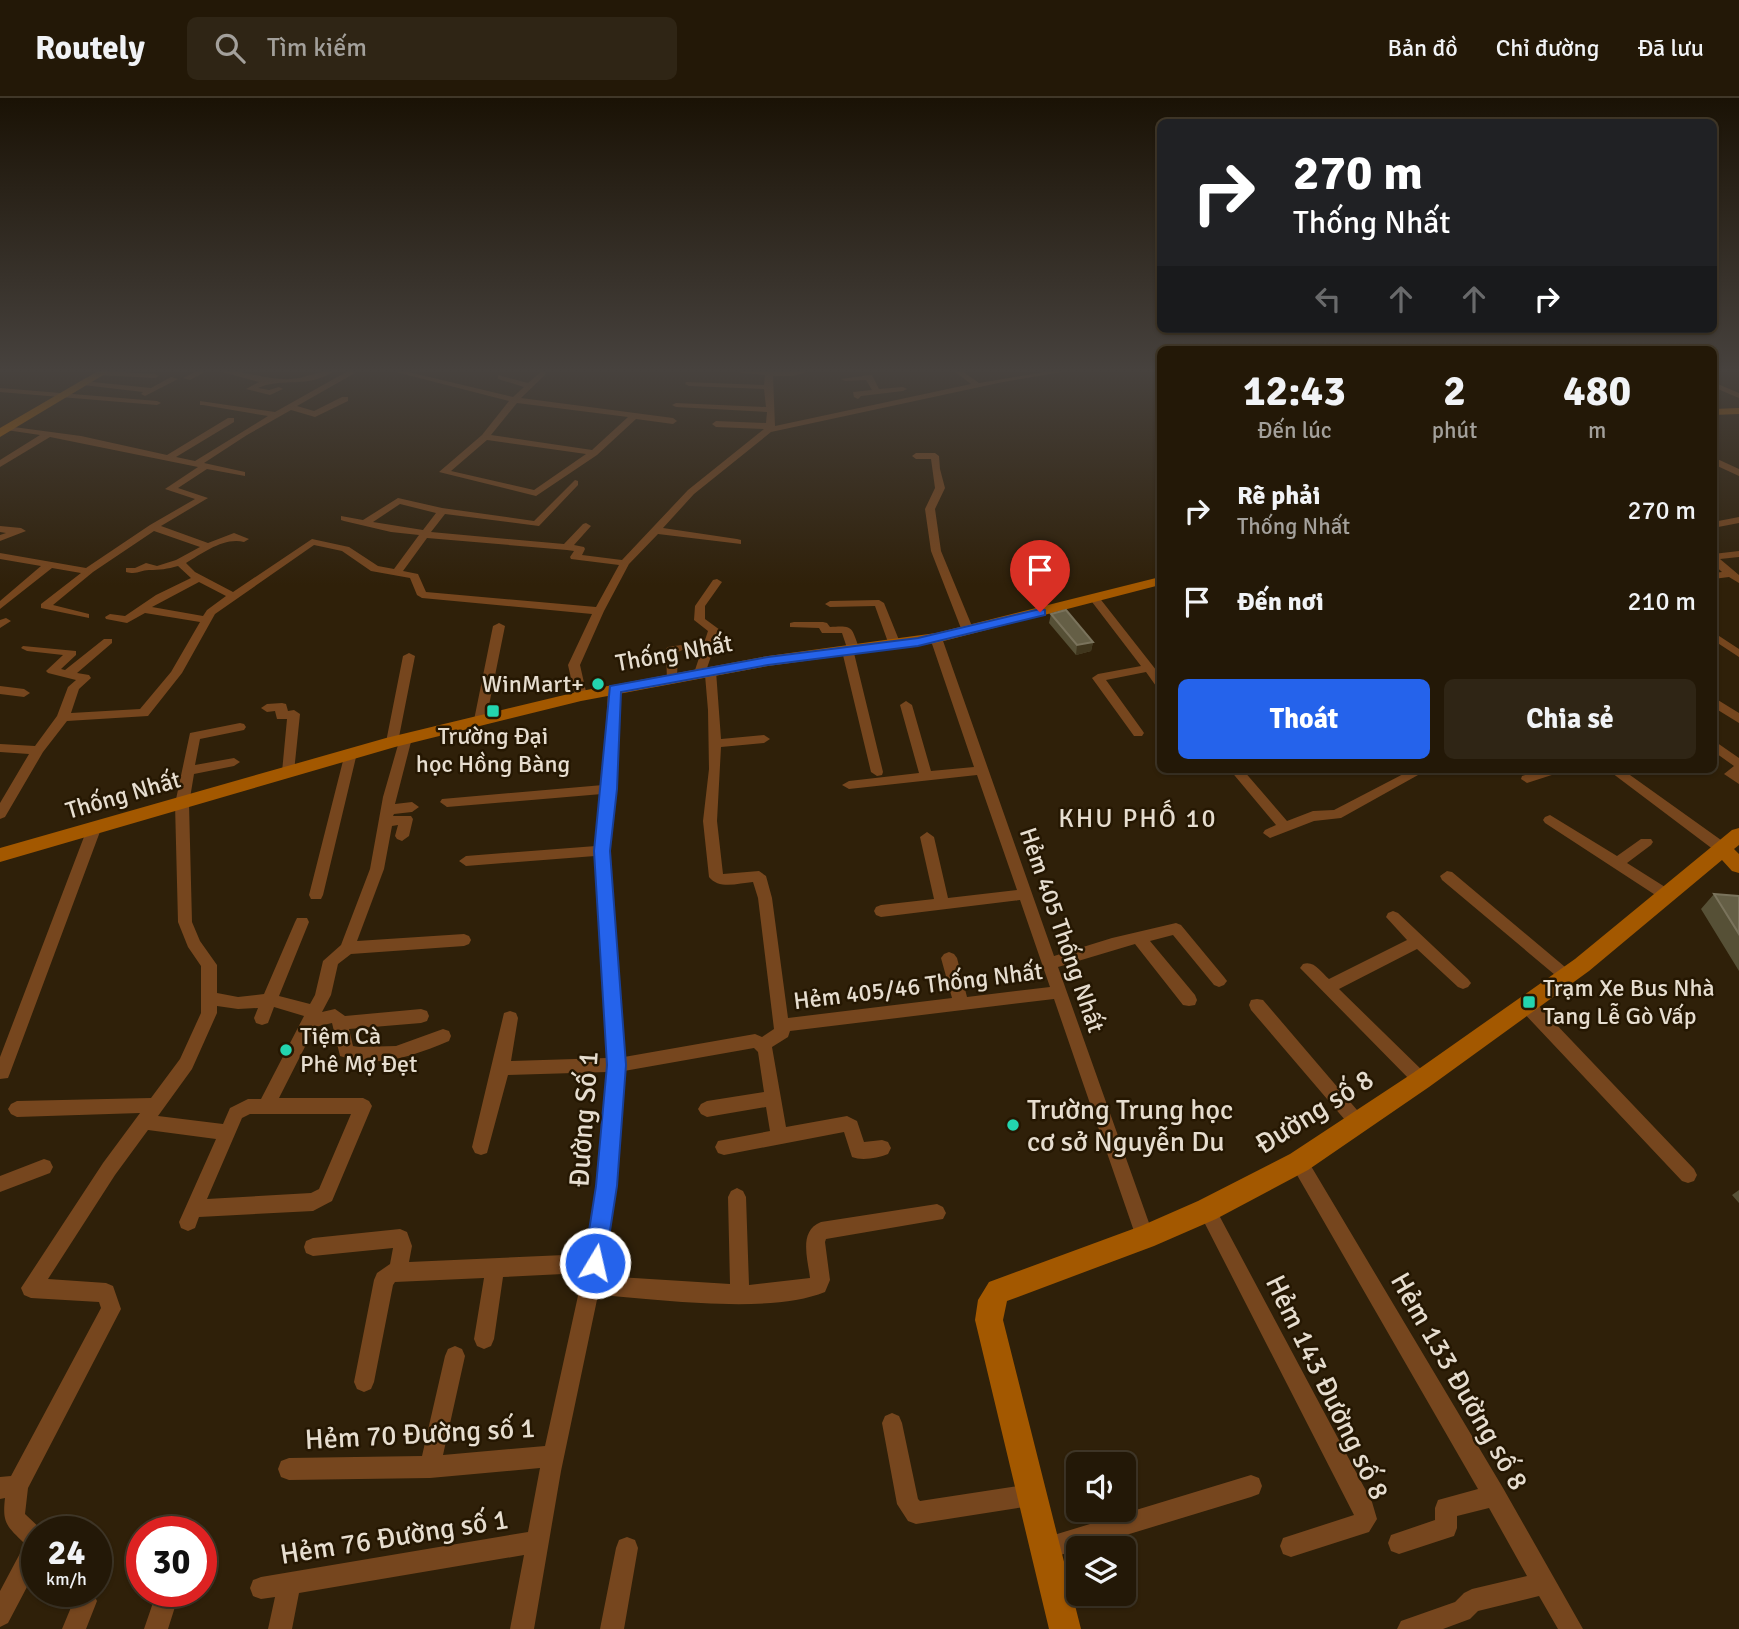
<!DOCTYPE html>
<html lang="vi">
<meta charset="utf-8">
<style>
:root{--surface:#231807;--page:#2f2515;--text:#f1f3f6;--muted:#a3a09b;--line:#403728;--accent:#2563eb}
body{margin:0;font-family:Signika,sans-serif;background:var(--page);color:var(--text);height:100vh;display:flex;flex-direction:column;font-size:26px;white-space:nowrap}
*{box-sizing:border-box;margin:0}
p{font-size:23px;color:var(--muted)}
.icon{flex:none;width:38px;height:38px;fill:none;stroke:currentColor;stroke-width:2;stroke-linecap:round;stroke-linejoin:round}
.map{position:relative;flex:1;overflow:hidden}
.drawer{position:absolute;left:1157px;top:248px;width:560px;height:427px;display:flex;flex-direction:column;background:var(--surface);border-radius:10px;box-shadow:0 2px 5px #0004,0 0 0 2px var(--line)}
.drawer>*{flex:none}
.top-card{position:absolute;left:1157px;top:21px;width:560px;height:214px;border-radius:10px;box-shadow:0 2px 5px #0004,0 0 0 2px var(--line);background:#202124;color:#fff;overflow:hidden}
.tools{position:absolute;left:1066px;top:1354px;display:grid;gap:14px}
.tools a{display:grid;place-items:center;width:70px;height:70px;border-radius:10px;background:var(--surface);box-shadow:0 2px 5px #0004,0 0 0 2px var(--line);font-size:35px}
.speed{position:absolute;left:21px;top:1418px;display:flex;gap:14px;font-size:35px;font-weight:700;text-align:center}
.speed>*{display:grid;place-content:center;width:91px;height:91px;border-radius:50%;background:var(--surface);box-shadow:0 2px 5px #0004,0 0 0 2px var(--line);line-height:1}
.speed small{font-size:18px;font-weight:400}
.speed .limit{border:10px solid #d22;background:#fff;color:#111}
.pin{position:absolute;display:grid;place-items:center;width:60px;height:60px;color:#fff;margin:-72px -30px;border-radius:50% 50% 50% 0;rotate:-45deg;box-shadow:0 0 7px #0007}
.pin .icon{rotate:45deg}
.me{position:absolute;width:77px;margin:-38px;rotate:9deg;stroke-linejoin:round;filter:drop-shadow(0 0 5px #0008)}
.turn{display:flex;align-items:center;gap:24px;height:147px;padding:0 21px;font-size:32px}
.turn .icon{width:91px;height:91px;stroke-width:2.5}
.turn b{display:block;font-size:49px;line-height:60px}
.lanes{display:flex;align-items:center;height:66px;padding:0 21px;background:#0003;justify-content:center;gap:35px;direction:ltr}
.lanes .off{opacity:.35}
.eta{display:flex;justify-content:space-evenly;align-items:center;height:119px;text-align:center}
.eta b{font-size:42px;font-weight:700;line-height:49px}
.primary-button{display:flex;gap:14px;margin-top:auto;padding:14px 21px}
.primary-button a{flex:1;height:80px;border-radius:10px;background:var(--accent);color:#fff;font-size:28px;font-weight:700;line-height:80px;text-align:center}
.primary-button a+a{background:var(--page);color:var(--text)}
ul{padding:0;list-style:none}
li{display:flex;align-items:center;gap:21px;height:91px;padding:0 21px}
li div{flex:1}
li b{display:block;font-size:26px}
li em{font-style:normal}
header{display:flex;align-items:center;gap:42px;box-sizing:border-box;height:98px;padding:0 35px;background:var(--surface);border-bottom:2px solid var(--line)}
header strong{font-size:33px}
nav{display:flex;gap:38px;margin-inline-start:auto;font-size:24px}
.search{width:490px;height:63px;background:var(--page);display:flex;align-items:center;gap:18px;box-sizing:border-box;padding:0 24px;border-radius:10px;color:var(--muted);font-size:26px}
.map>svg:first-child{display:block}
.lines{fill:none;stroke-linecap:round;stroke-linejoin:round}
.street{fill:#76461e;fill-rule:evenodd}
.secondary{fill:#a35800;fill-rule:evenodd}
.wall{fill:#565036}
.shaded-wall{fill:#40361d}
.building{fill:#655f46;stroke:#7a735c;stroke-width:2}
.route{fill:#2563eb;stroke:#184099;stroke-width:2}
.poi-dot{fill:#23d5af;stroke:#251702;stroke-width:2.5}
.labels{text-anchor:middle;stroke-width:5;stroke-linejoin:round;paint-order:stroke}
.street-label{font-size:24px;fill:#e6ddcf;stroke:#251702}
.poi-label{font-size:24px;fill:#e6ddcf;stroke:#251702;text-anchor:start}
.neighbourhood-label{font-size:26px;letter-spacing:2px;fill:#e6ddcf;stroke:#251702}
.near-poi-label{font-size:28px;fill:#e6ddcf;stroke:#251702;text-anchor:start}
.near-street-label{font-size:28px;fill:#e6ddcf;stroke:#251702}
</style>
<header>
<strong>Routely</strong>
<div class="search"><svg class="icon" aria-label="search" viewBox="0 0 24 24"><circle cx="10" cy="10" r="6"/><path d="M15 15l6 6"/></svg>Tìm kiếm</div>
<nav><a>Bản đồ</a><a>Chỉ đường</a><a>Đã lưu</a></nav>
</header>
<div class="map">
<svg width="1739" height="1531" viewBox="0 0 1739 1531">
<rect width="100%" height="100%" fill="#2f2009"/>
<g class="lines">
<!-- street -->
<path class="street" d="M101,273L155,276L159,278L155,280L98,277V273Z
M197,273H206L190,282L183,280Z
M219,273C243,271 266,283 291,281C306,280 320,272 334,273C308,291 282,279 258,290L269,292L279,289L283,291L270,297L246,291L259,284Z
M348,273L355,275L297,308L314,313L342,299H348V303L315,319L291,312L247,337L204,365L245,374V378L207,371L178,390L208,400L161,428L208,445L234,435L249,441L244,444C224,439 203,455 186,465L195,474L233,494L312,441L349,449L378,468L394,471L419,437L391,434L344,423L341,422V418L363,422L398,400L442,410L534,423L575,382L578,383V387L539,428L445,416L431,434L564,446L583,426L586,425L591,428L574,447L584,449L585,451L582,457L622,462L688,392L764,331L716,329L712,326L716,323L766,325L767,314L676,309L672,307L676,305L766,309L764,291L689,288L685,286L686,284L764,287L765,277L742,275L738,273H807C799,279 783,278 773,278L775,328L971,286L954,273H962L979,285L1051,273H1068L1003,284L771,334L694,396L663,430L737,441L741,442V446L658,436L629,466L604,513L580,567L587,598L581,602L575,598L568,567L592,516L422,500L417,497L410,480L371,473L342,453L314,447L215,516L182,575L148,618L67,623L43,654L5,719L0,721V705L29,656L0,654V646L35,648L57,618L68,589L76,582L48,575L46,573L63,557L27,553L21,550L23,548L76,553V557L61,571L65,572L104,541H112V545L77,575L89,577L91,580L79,591L71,615L140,611L171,574L200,524L145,515L127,525L106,521L105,519L110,516L125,518L156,497L191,480L178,468C167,471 160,472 149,472C140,472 138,477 126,474V470H135L146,465L157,468L176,462L200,449L154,433L93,474L53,507L89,516V520L41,510V506L81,475L52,470L0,511V503L41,468L0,461V455L86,470L150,427L195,401L165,391L198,369L50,339L0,369V362L40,337L6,332V328L81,338L167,357L228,320H234V324L176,359L195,363L268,318L203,307H200V303L275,314ZM400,406L436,415L423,432L373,424ZM427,440L567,452L574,453L570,459L571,461L619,467L596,509L426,494L418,476L403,473ZM199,484L226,498L207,512L203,518L152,509Z
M392,273H404L513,299L524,289L498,281V277L528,285L542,273L546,275L545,277L521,300L673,320L677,323L673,326L636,321L597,357L536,398L439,374L482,337L509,303ZM517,305L628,319L592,352L491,337ZM487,342L586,356L534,392L451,373Z
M869,277H872L879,291L903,289L907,291L903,293L861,298L858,301L854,299L853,294L872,292L866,282L845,283L841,281Z
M171,279L178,281L145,298L141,296L143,294L83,287L79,285L83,283L151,290Z
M1713,284L1739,295V300L1713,289Z
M0,290L157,303L161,305L157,307L0,294Z
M935,355L939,358L940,371L945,390L935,411L941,453L974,533L968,536L962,533L931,453L925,411L935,390L931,361H916L912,358L916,355Z
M1713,359L1739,371V378L1713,366Z
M1739,419V425L1713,430V424Z
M0,428L21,430L26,433L0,443V437L6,435L0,434Z
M1739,453V459L1720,461L1739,477V485L1729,479L1713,481V475L1722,474L1713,466V456Z
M717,481L722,484L705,508V521L720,532L707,570L714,571L716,573L721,641L764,637L770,641L764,645L721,649L717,723L723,776L759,773L766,778L772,800L788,920L952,900L941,860L944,856L949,854L954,856L957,860L967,899L1050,889L1020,802L881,819L876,817L874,813L876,809L881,807L934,801L920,739L927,734L934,739L948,800L1017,792L977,677L849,691L842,687L849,683L919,675L900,607L906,603L912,607L931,673L974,669L930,540L936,537L942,540L1054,858L1112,840L1176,825L1181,827L1224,879L1227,883L1224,887L1219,889L1214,887L1173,837L1150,843L1195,897L1197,902L1195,907L1189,908L1183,907L1135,846L1058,869L1154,1139L1152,1145L1145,1148L1138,1145L1136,1139L1054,901L790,933L788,939L772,949L786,1029L847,1018L857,1023L864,1044L882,1042L888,1044L891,1050L888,1056C878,1060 862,1063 852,1059L844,1034L724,1057L718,1055L715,1049L718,1043L770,1033L766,1009L707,1019L701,1016L698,1011L701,1006L707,1003L764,994L758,954L754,950L624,973L616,1088L602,1178L730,1186L728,1099L731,1093L737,1090L743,1093L746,1099L749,1187L810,1180C808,1161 798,1133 821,1124L937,1106L943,1109L946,1115L943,1121L826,1141L825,1144L830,1182L825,1194C768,1217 660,1201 598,1197L561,1373L534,1531H510L524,1457L299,1495L292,1531H268L275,1499L261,1501L253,1498L250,1490L253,1482L261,1479L528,1434L540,1370L430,1380L289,1382L281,1379L278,1371L281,1363L289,1360L422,1358L445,1258L448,1251L455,1248L462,1251L465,1258L443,1357L545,1348L583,1175L503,1179L494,1241L491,1248L484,1251L477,1248L474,1241L484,1180L395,1184L393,1187L374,1284L371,1291L364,1294L357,1291L354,1284L374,1182L377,1175L390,1166L393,1150L313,1158L306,1155L304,1149L306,1143L313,1140L400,1131L407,1134L412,1148L409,1164L587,1156L598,1088L607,974L508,977L487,1055L481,1057L475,1055L472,1049L504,915L510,913L516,915L518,920L511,963L607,960L595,758L466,768L459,763L466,758L596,748L602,696L447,709L440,704L442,701L603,687L608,591L614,587L618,588L620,591L616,691L609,753L624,959L755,936L762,939L774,931L758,800L753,784C739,785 719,792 709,779L703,723L709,671L708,612L705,577L700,579L694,575L708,533L694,522L695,508L713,482Z
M1094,497L1098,498L1160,577V589L1156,588L1146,574L1106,582L1142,632L1144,635L1142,638H1134L1092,580L1098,576L1141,568L1089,500Z
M879,502L884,505L901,547L899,549L895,550L889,547L875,508L830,509L825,506L830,503Z
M6,520L11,523L0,530V522Z
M794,524H823L827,525L830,529C855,527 851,530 860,552L854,555L883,674L882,677L877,678L871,674L842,553L847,550L842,535H822L819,530L790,529V525Z
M499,525L505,528L486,622L480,626L474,622L493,528Z
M1713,534L1739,551V559L1713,542Z
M681,547L687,550L678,554L677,580L671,584L667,583L666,551L668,549Z
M409,555L415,558L398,644L392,648L386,644L403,558Z
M0,588L24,591L30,595L24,599L0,596Z
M1713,599L1739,615V625L1713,609Z
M282,605L286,606L288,613L294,612L300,616L294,674L288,678L282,674L287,621H277L275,613L267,614L261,610L267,606Z
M240,625L244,626L246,629L244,632L200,641L195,667L234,660L240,664L234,668L194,676L189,706L192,824L200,843L217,867V895L238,899L264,896L295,824L297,820H307L309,824L279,898L310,906L315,897L323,863L341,847L370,771L383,699L400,640L406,636L412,640L395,706L412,704L419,709L412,714L394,716L393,718H411L413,721L409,738L402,743L397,741L395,738L398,727L392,728L384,771L357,843L464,836L469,838L471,842L469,846L464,848L351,856L338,866L331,897L322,914L335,911L345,918L421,911L427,913L429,918L427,923L421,925L349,931L353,948L359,949L396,948L443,931L449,933L451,938L449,943C413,958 378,971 340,958L332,925L315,929L279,1000H363L369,1003L372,1008L332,1103L313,1113L199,1119L195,1130L188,1133L181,1130L179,1124L216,1041L148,1032L115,1077L48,1181L106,1185L113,1188L121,1211L28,1390L25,1416L43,1433H37V1470L8,1525L0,1529V1493L25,1446C7,1428 2,1426 5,1400L0,1401V1379L11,1378L101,1210L99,1204L31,1200L24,1197L21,1190L103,1065L140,1015L17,1019L11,1016L8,1011L11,1006L17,1003L151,1000L180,961L201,915V868L188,849L178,824L175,706L190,635ZM217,908L238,911L258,910L254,920L256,925L262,927L268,925L274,909L304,918L261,1001H248L230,1010L223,1026L158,1018L192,971L217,915ZM250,1016H351L319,1091L311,1095L207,1101L242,1020Z
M1713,642L1739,660V686L1724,676L1734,668L1713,653Z
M351,651L357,655L323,797L321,801H311L309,797L345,655Z
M1230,672H1243L1287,723L1313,713L1334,712L1411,672H1427L1341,720L1314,723L1270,740L1263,735L1265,732L1276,727Z
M1540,672H1559L1558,675L1527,685L1521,681L1522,678Z
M1608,672H1623L1728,747L1730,751L1728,755H1718Z
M1550,717L1617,758L1641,741H1651L1653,744L1651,747L1627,765L1673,794L1675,798L1673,802H1663L1545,725L1543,722L1545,719Z
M94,726L101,731L10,975L8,980L0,981V959L87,731Z
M1447,773L1452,774L1571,874L1574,878L1571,882L1566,884L1561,882L1442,782L1440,778Z
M1393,813L1398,815L1468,881L1471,885L1468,889L1463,891L1458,889L1417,851L1339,891L1427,977L1429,982L1427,987L1421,989L1415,987L1300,870L1303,866C1314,862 1321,874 1329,881L1407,842L1386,819L1388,815Z
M1526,900L1532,901L1694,1071L1697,1077L1694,1083L1688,1085L1682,1083L1520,911L1518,906L1520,901Z
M1257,901L1263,902L1363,1019L1366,1024L1363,1029L1357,1032L1351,1029L1251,912L1249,907L1251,902Z
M1299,1056L1305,1058L1503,1390L1583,1531H1558L1539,1498L1478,1513L1470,1521L1443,1531H1397L1401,1523L1455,1504L1464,1495L1472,1491L1527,1478L1489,1410L1457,1418V1430L1454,1438L1399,1456L1391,1453L1388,1445L1391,1437L1435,1422V1410L1438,1402L1478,1391L1293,1070L1290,1064L1293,1058Z
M44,1061L50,1063L53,1069L50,1075L0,1094V1078Z
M1207,1103L1213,1106L1372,1404L1377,1421L1369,1434L1291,1459L1283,1456L1280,1448L1283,1440L1354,1417L1201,1118L1198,1112L1201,1106Z
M892,1315L899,1318L902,1325L918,1401L920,1403L1031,1386L1039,1389L1042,1397L1039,1405L1031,1408L916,1426L908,1423L897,1406L882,1325L885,1318Z
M1251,1377L1259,1380L1262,1388L1259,1396L1251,1399L1044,1462L1036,1459L1033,1451L1036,1443L1044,1440Z
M627,1439L635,1442L638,1450L624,1531H600L616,1450L619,1442Z
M82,1493L93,1495L97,1503L86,1531H62L77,1495Z
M157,1493H180L168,1531H144Z"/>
<!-- secondary -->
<path class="secondary" d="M98,273H110L0,339V330Z
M1739,310V316L1713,317V311Z
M1160,479V487L936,545L768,568L581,603L395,649L0,764V750L386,640L581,593L768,558L936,535Z
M1739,730V747L1734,751L1739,756V775L1732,773L1722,762L1589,873L1429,989L1308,1072L1216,1121L1154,1148L1007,1203L1003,1222L1081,1531H1049L975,1222L978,1202L989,1184L1141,1128L1198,1103L1290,1056L1413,975L1575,861L1732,732Z"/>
</g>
<!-- wall -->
<path class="wall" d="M1051,516L1093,544L1091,553L1076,557L1049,525Z
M1714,796L1739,798V873L1701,811Z
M1739,1092V1105L1732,1097Z"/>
<!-- shaded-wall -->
<path class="shaded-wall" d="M1093,544L1091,553L1076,557L1077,547Z"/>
<!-- building -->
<path class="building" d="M1066,512L1093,544L1077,547L1051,516Z
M1714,796L1739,798V836Z"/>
<!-- sky -->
<linearGradient id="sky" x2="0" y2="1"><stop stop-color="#1a1205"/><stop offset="0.56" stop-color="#47423e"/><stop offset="1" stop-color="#47423e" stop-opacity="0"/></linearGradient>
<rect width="1739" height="487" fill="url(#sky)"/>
<!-- route -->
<path class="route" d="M1040,511L1045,512V517L918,548L768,567L621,594L617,691L610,753L626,967L617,1088L605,1165L602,1173L595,1176L587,1173L584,1165L596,1088L607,967L594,753L610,588L768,559L918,540Z"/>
<!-- markers -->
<g class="poi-dot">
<circle cx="598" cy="586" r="7"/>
<rect x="486" y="606" width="14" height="14" rx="3.5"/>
<rect x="1522" y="897" width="14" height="14" rx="3.5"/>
<circle cx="286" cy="952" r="7"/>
<circle cx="1013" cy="1027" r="7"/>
</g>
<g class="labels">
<!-- street labels -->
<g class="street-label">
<text transform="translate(674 555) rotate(-10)" y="8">Thống Nhất</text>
<text transform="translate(123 697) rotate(-16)" y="8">Thống Nhất</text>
<text transform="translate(1062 832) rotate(71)" y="8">Hẻm 405 Thống Nhất</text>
<text transform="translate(918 888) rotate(-7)" y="8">Hẻm 405/46 Thống Nhất</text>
</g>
<!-- poi labels -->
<g class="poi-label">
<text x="584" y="594" text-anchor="end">WinMart+</text>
<text x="493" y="646" text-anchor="middle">Trường Đại<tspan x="493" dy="28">học Hồng Bàng</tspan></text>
<text x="1543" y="898">Trạm Xe Bus Nhà<tspan x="1543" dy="28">Tang Lễ Gò Vấp</tspan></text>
<text x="300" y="946">Tiệm Cà<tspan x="300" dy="28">Phê Mợ Đẹt</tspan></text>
</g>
<!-- neighbourhood labels -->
<g class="neighbourhood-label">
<text x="1138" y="729">KHU PHỐ 10</text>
</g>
<!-- near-poi labels -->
<g class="near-poi-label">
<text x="1027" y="1021">Trường Trung học<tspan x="1027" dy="32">cơ sở Nguyễn Du</tspan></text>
</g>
<!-- near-street labels -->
<g class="near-street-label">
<text transform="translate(1314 1013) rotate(-32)" y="10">Đường số 8</text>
<text transform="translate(583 1021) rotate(-86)" y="10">Đường Số 1</text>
<text transform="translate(1460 1283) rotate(60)" y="10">Hẻm 133 Đường số 8</text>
<text transform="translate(1328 1289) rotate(64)" y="10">Hẻm 143 Đường số 8</text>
<text transform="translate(420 1335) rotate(-3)" y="10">Hẻm 70 Đường số 1</text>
<text transform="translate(394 1438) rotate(-9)" y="10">Hẻm 76 Đường số 1</text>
</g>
</g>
</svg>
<div class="tools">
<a><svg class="icon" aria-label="sound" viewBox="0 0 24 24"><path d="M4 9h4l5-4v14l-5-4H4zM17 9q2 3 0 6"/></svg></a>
<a><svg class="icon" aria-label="layers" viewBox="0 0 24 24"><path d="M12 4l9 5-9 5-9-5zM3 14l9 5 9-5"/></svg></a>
</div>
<div class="speed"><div>24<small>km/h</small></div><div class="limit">30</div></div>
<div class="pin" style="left:1040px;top:514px;background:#d93025"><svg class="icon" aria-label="arrive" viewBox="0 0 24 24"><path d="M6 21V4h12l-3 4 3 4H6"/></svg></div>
<svg class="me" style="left:595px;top:1165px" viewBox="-20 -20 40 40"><circle r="17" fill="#2563eb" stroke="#fff" stroke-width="3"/><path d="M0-11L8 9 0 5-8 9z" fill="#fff"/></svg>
<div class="top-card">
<div class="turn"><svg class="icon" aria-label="right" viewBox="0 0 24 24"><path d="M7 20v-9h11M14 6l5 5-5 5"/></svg><div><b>270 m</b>Thống Nhất</div></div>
<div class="lanes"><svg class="icon off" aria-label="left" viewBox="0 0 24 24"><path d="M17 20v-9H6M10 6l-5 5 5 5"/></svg><svg class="icon off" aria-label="ahead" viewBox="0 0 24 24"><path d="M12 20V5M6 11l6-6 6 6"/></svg><svg class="icon off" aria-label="ahead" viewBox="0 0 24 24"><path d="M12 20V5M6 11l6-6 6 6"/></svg><svg class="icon" aria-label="right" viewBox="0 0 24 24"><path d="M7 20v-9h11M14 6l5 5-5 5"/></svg></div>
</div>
<section class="drawer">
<div class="eta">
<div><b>12:43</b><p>Đến lúc</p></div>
<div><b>2</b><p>phút</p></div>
<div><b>480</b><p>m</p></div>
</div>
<ul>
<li><svg class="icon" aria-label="right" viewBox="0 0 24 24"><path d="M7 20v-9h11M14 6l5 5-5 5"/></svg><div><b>Rẽ phải</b><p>Thống Nhất</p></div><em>270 m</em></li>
<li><svg class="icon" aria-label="arrive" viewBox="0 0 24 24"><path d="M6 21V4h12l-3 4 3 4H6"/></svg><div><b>Đến nơi</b></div><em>210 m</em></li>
</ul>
<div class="primary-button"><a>Thoát</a><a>Chia sẻ</a></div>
</section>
</div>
